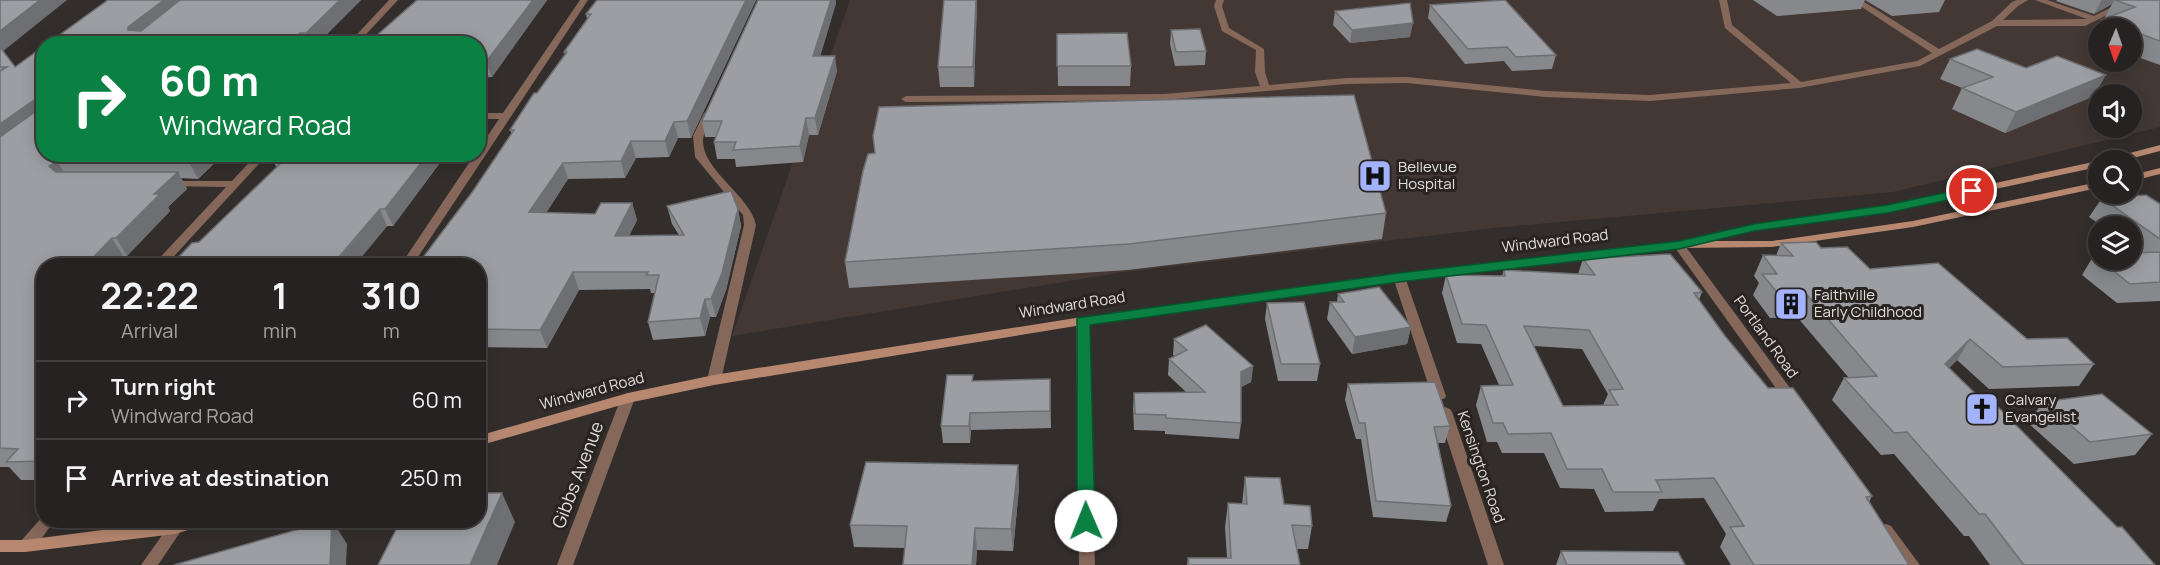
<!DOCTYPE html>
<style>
:root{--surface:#262221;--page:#2e2a2a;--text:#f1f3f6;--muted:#a4a4a5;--line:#423f3f}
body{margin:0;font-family:Manrope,sans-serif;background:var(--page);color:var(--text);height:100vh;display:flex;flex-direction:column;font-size:22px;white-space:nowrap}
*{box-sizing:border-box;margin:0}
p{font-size:20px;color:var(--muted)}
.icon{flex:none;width:33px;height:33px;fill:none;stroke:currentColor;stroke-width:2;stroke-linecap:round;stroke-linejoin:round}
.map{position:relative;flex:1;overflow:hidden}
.details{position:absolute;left:36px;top:258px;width:450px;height:270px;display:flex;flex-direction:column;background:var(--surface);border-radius:24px;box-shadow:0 3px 15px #0003,0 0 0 2px var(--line)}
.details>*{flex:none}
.hud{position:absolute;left:36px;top:36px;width:450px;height:126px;border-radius:24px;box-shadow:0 3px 15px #0003,0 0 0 2px var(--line);background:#0b8043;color:#fff;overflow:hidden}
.needle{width:39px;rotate:182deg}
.controls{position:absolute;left:2088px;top:18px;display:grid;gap:12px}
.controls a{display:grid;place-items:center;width:54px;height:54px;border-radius:50%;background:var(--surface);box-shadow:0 3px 15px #0003,0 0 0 2px var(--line);font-size:30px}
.pin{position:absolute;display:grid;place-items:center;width:51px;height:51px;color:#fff;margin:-26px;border:3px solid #fff;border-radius:50%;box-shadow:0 2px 6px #0007}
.me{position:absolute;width:66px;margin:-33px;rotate:359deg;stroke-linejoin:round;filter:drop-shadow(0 0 4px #0008)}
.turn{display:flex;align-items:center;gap:21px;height:126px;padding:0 24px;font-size:27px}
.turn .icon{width:78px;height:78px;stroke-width:2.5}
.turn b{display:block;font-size:42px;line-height:51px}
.eta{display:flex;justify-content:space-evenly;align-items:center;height:102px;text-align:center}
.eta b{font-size:36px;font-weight:700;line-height:42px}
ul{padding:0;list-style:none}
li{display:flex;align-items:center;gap:18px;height:78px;padding:0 24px;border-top:2px solid var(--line)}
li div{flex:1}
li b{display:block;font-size:22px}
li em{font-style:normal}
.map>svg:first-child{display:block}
.built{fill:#433834;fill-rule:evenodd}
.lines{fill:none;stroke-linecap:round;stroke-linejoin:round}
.lane{fill:#86685a;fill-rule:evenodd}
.street{fill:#86685a;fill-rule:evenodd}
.secondary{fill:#b78770;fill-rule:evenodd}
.wall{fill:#86888c;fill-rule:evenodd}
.shaded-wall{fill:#6d6f72}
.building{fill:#9c9ea3;stroke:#6d6f72;stroke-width:1.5;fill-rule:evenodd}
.route{fill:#0b8043;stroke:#07532c;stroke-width:1.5}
.labels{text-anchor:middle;stroke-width:6;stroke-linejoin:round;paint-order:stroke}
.poi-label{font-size:15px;fill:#e0dddb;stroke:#292422;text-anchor:start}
.street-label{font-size:15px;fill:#e0dddb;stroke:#292422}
.near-street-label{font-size:18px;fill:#e0dddb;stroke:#292422}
</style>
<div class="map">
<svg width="2160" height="565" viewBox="0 0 2160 565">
<rect width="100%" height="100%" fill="#332e2c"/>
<!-- built -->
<path class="built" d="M850,0H2160V127L1893,192L1494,228L1124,272L732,336ZM2098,28H2132V62H2098ZM2098,94H2132V128H2098Z"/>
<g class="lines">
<!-- lane -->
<path class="lane" d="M1216,0H1224L1222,6L1229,28L1264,49L1265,72L1269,85L1346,78L1407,77L1545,91L1650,95L1791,83L1725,28L1719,0H1727L1732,25L1801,82L1917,61L1932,53L1851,0H1861L1939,49L1992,21L2012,2L2017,0H2028L2018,6L2003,20L2087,19L2035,0H2047L2094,16L2126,0H2137L2085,26H1997L1920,66L1799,88L1650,101L1545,97L1407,83L1346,84L1164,100L906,102L901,99L906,96L1164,94L1260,86L1255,72L1256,50L1222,31L1214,6Z"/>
<!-- street -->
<path class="street" d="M389,0H398L357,44H348Z
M580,0H588L412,266H400L475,154H478V150L499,119H478V113H503Z
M709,110L714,113C711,120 706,127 704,134C695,167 750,194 756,225L721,380L719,383H709L707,380L744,225L743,215L695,157L693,136L704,113Z
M257,154H268L165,266H152L226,187L167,186L163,185L162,183L163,181H232Z
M1679,242L1683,243L1798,399L1800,402L1798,405H1788L1673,245Z
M1399,273L1405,277L1446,396L1444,399H1434L1432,396L1393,277Z
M1082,317L1088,321L1095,565H1079L1076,321Z
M628,393L633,395L635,398L573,565H557L621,398L623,395Z
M1445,407L1450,409L1452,412L1504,565H1488L1438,412L1440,409Z
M44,515V520H54L52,524C44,534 33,555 20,550L17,546L20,542Z
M175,522L180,524L183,528L158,565H141L170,524Z
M1886,524L1891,526L1920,565H1903L1878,530L1881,526Z"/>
<!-- secondary -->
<path class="secondary" d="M2160,145V151L2125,160H2110L2111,158Z
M2098,161V167L1887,212L1754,230L1710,241H1772L1913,221L2098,182V188L1913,227L1772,247L1679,248L1399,281L1082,325L714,385L628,403L478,446V436L628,393L714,375L1082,317L1399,273L1679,242L1696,241L1697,238L1754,224L1887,206Z
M2160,168V174L2132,181V175Z
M180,520H209L207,524L175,534L25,552H0V540H25Z"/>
</g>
<!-- wall -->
<path class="wall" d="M0,0L3,51L15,67L224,154L198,179L181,178L187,189L168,207L170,211L127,256L44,266V480H21L9,467H0Z
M108,0H361L317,44H47Z
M417,0H547L492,77H489Z
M756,0L691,138H678L669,157L636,158L625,178L568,179L546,213L595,214L632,203L637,220L629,236L679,235L672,224L667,206L738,209L741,226L726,290L716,317H710L705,336L653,340L648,322L655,293H651L650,289L579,290L547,348L478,347V266H419L418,264L473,191L512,134L510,130L565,54L564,52L587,19L586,14Z
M944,0H977L974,87H940L938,67Z
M1753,0H1865L1861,9L1777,16Z
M1865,0H1945L1939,12L1892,16Z
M2057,0H2160V65L2132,55V28H2098V43L2090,40L2101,20L2104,19L2112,4L2094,14L2056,1Z
M836,3L820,56L837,71L818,135H809L803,162L736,167L735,159H717L714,142L716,137H705L702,121Z
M1430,5L1556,55L1552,69L1512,71L1504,61L1465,64L1428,18Z
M1335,11L1410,37L1350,43L1333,25Z
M1171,30L1206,51L1205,65L1175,66L1170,44Z
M1057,34L1131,66L1130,86H1058Z
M1950,59L2094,96L2005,133L1952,109L1962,88L1940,79Z
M445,156L393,226H387L354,266H170L199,242L277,168L273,161Z
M2102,198L2160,204V301L2117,303L2082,275L2094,255H2098V260H2132L2139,253L2132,248V226H2102L2089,217Z
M1386,213L1382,239L1128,270L849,288L845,262Z
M1781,243L1821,248L1870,269L2027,339L2094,364L2079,386L1989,389L1957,360L1949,368L2117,527L2155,565H1990L1969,536H1964L1894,454L1881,455L1832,400L1844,378H1849L1797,317L1770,318L1753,295L1759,283L1754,276L1763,255L1776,256Z
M1583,259L1702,292L1699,300L1725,336L1768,388L1872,496L1869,502L1909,565H1731L1720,547L1726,534L1704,498L1659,499L1653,511L1605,512L1594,489L1560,488L1544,453H1502L1497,442H1487L1476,405L1481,386L1499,385L1481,344L1457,343L1442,293L1446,275L1502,276L1504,270L1578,274ZM1534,346L1582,349L1608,394L1603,405L1563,406Z
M1338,294L1411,327L1407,344L1352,354L1327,319L1330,302H1337Z
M1267,303L1320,364L1317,381H1278L1265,319Z
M1174,339L1253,366L1251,382L1241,387V423L1239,439L1165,434V431L1134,430L1133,409L1134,393L1186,392L1168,375L1169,359L1175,356L1173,355Z
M1050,379L1051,428L971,430L970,443H943L941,426L973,381Z
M1348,384L1450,426L1445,443H1438L1451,506L1446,522L1373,517L1361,439H1356L1345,400Z
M2043,402L2152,434L2135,455L2074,464L2028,423Z
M1018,465L1019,488L1013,551L977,550L976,565H903L905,548L854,547L850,525Z
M1245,477L1312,526L1308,549H1297L1300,565H1187L1188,558H1227L1225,527L1228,503L1242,504Z
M1561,551L1685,565H1556Z"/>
<!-- shaded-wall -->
<path class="shaded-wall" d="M40,0H67L2,52L0,49V31Z
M164,0H189L137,42L128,30V27Z
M340,0H361L317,44H311L306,33Z
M533,0H547L492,77L486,62Z
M746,0H756L691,138L687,121Z
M830,0H836V3L816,71L813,56Z
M976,0H977V7L974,87L973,67Z
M2102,0H2121H2115L2112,4L2094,14Z
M1413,23L1410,37L1350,43L1352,30Z
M300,33L304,44H288Z
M835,56L837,71L818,135L815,118Z
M484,62L489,77L478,92V70Z
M2106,75L2094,96L2005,133L2016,112Z
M34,100L44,115L0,148V124Z
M806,118L809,135L803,162L800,146Z
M674,122L678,138L669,157L665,141Z
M631,141L636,158L625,178L621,161Z
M197,154H224L198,179L189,162Z
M428,154H445V156L393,226L385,209Z
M57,161L67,178L60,182L49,166Z
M563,163L568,179L535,230L529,212Z
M178,172L187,189L168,207L170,211L127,256L116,238L154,194Z
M632,203L637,220L620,254L615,236Z
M380,209L387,226L354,266H333Z
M738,209L741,226L726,290L716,317L711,299Z
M112,238L123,256L114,266H85Z
M573,272L579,290L547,348L540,330Z
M705,299L710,317L705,336L700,318Z
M1411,327L1407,344L1352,354L1355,337Z
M1970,339L1957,360L1932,386L1945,364Z
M1253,366L1251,382L1239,388L1241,372Z
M970,413L971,430L970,443L969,426Z
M1018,465L1019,488L1013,551L1011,529Z
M502,493L515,522L497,565H470Z
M332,520L347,544L346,565H330Z
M975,528L977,550L976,565H972Z"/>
<!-- building -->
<path class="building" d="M0,0H40L0,31Z
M108,0H164L128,27V30L141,31L180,0H340L306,33H300L288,44H47Z
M417,0H533L486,62H484L478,70V44H367Z
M597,0H746L687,121L674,122L665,141H631L621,161L563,163L529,212L595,214L601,203H632L615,236L684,235L667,206L731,191L738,209L722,273L711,299H705L700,318L648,322L659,275H646L648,272H573L540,330L478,329V266L418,264L473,191L514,130H510L534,93H537L567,52H564L591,14H586Z
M758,0H831L813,56H835L815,118H806L800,146L733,150L736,142H714L722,121H702Z
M944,0H976L973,67H938Z
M1505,0L1556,55L1516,57L1507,47L1468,49L1430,5Z
M2115,0H2160V41L2132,31V28H2124L2101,20L2135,7Z
M1410,3L1413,23L1352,30L1335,11Z
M1200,29L1206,51L1176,52L1171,30Z
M1127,33L1131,66H1057V34Z
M44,46V154H197L189,162L57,161L49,166L56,172H178L154,194H160L116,238H112L85,266H44V461L6,462L18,449L0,448V137L35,112L34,100L0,124V71L7,67H0V47L15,67Z
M1977,49L2026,68L2057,56L2106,75L2016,112L1962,88L1993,77L1950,59Z
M1354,95L1386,213L1129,244L845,262L863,171L868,154L875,153L873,136L879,107Z
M280,154H428L385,209H380L332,265L255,264L254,266H170L192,243L199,242L283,161H273Z
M2146,195L2160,204V239L2102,198Z
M1816,242L1821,248L1847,247L1870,269L1938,263L2027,339L2067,338L2094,364L2003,367L1970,339L1945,364L1990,408L1998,407L2117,527H2122L2155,565H2024L1985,514H1979L1907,432L1894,433L1844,378L1877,376L1808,296H1780L1762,274H1777L1763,255L1793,256L1781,243Z
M2160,252V282L2130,284L2100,260H2132V253Z
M1670,254L1702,292L1694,293L1725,336L1768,388H1793L1872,496L1866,497L1909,565H1754L1730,527L1744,526L1714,478L1656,480L1662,492H1613L1602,469H1567L1551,433L1508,434L1503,423H1493L1481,386L1513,385L1486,325L1462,324L1446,275L1505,276L1504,270L1595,275L1583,259ZM1524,326L1589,330L1623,389L1609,390L1618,405L1563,406Z
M1379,287L1411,327L1355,337L1330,302H1344L1338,294Z
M1304,302L1320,364H1281L1267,303Z
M1206,325L1253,366L1241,372V423L1166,418V415L1135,414L1134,393L1205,392L1169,359L1187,350L1174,339Z
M947,375H973L972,381L1050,379V411L970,413L969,426H941Z
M1435,382L1450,426L1434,427L1451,506L1376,501L1365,423H1359L1348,384Z
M2102,394L2152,434L2090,442L2043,402Z
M866,462L1018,465L1011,529L975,528L972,565H903L907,526L850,525Z
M1245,477L1280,478L1284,504L1310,506L1312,526L1292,525L1300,565H1189L1188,558H1231L1228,503L1247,504Z
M478,493H502L470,565H378L401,520H478Z
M331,520H332L330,565H174Z
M1561,551L1678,552L1685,565H1567Z"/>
<!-- route -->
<path class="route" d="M1972,187L1978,191L1976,194L1887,213L1754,231L1679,249L1399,282L1090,325L1095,521L1092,525H1080L1077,521V318L1399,273L1679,241L1754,224L1887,205Z"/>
<!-- icons -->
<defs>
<symbol id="hospital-square" viewBox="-11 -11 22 22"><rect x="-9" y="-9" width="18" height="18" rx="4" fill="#a3b2fd" stroke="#292422"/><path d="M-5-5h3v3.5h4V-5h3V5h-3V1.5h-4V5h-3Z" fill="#111"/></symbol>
<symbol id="building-square" viewBox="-11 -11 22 22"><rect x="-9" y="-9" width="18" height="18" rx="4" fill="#a3b2fd" stroke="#292422"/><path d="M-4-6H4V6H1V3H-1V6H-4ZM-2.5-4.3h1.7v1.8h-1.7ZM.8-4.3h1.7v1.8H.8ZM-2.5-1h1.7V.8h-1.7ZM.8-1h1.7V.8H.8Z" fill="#111"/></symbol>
<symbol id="church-square" viewBox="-11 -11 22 22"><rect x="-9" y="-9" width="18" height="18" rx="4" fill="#a3b2fd" stroke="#292422"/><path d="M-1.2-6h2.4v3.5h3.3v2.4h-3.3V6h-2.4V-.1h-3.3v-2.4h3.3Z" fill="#111"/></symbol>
</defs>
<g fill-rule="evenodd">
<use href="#hospital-square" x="1356" y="157" width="38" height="38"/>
<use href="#building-square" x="1772" y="285" width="38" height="38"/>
<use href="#church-square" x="1963" y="390" width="38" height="38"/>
</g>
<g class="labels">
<!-- poi labels -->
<g class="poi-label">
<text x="1398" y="172">Bellevue<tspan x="1398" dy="17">Hospital</tspan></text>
<text x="1814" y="300">Faithville<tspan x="1814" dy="17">Early Childhood</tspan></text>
<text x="2005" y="405">Calvary<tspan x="2005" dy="17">Evangelist</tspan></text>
</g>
<!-- street labels -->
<g class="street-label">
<text transform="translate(1555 241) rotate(-7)" y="5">Windward Road</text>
<text transform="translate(1072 305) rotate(-9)" y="5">Windward Road</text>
<text transform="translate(1766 337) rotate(54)" y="5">Portland Road</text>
<text transform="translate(592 391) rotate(-15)" y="5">Windward Road</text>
<text transform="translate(1481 467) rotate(71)" y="5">Kensington Road</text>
</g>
<!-- near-street labels -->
<g class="near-street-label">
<text transform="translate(578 475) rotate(-69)" y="6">Gibbs Avenue</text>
</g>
</g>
</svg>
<div class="controls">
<a><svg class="needle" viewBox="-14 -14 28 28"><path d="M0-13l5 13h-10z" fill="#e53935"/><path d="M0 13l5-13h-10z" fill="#a4a4a5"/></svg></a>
<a><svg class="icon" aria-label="sound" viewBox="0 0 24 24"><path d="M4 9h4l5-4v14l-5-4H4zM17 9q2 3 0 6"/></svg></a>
<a><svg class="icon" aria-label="search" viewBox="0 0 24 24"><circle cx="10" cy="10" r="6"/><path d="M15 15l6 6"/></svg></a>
<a><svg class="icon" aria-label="layers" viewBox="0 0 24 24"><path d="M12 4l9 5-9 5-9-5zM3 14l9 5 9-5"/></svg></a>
</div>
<div class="pin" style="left:1972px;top:191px;background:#d93025"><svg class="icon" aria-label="arrive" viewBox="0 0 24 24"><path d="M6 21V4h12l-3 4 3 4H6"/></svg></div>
<svg class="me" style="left:1086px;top:521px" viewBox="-20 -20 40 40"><circle r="19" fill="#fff"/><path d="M0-13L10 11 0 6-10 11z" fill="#0b8043"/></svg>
<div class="hud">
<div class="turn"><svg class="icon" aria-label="right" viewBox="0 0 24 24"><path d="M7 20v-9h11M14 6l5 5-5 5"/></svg><div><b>60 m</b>Windward Road</div></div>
</div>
<section class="details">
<div class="eta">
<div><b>22:22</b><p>Arrival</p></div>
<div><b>1</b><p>min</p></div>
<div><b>310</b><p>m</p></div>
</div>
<ul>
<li><svg class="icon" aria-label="right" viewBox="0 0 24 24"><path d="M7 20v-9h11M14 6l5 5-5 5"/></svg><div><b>Turn right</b><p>Windward Road</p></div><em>60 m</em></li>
<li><svg class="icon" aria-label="arrive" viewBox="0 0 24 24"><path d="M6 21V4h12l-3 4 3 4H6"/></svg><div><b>Arrive at destination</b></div><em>250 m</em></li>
</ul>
</section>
</div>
